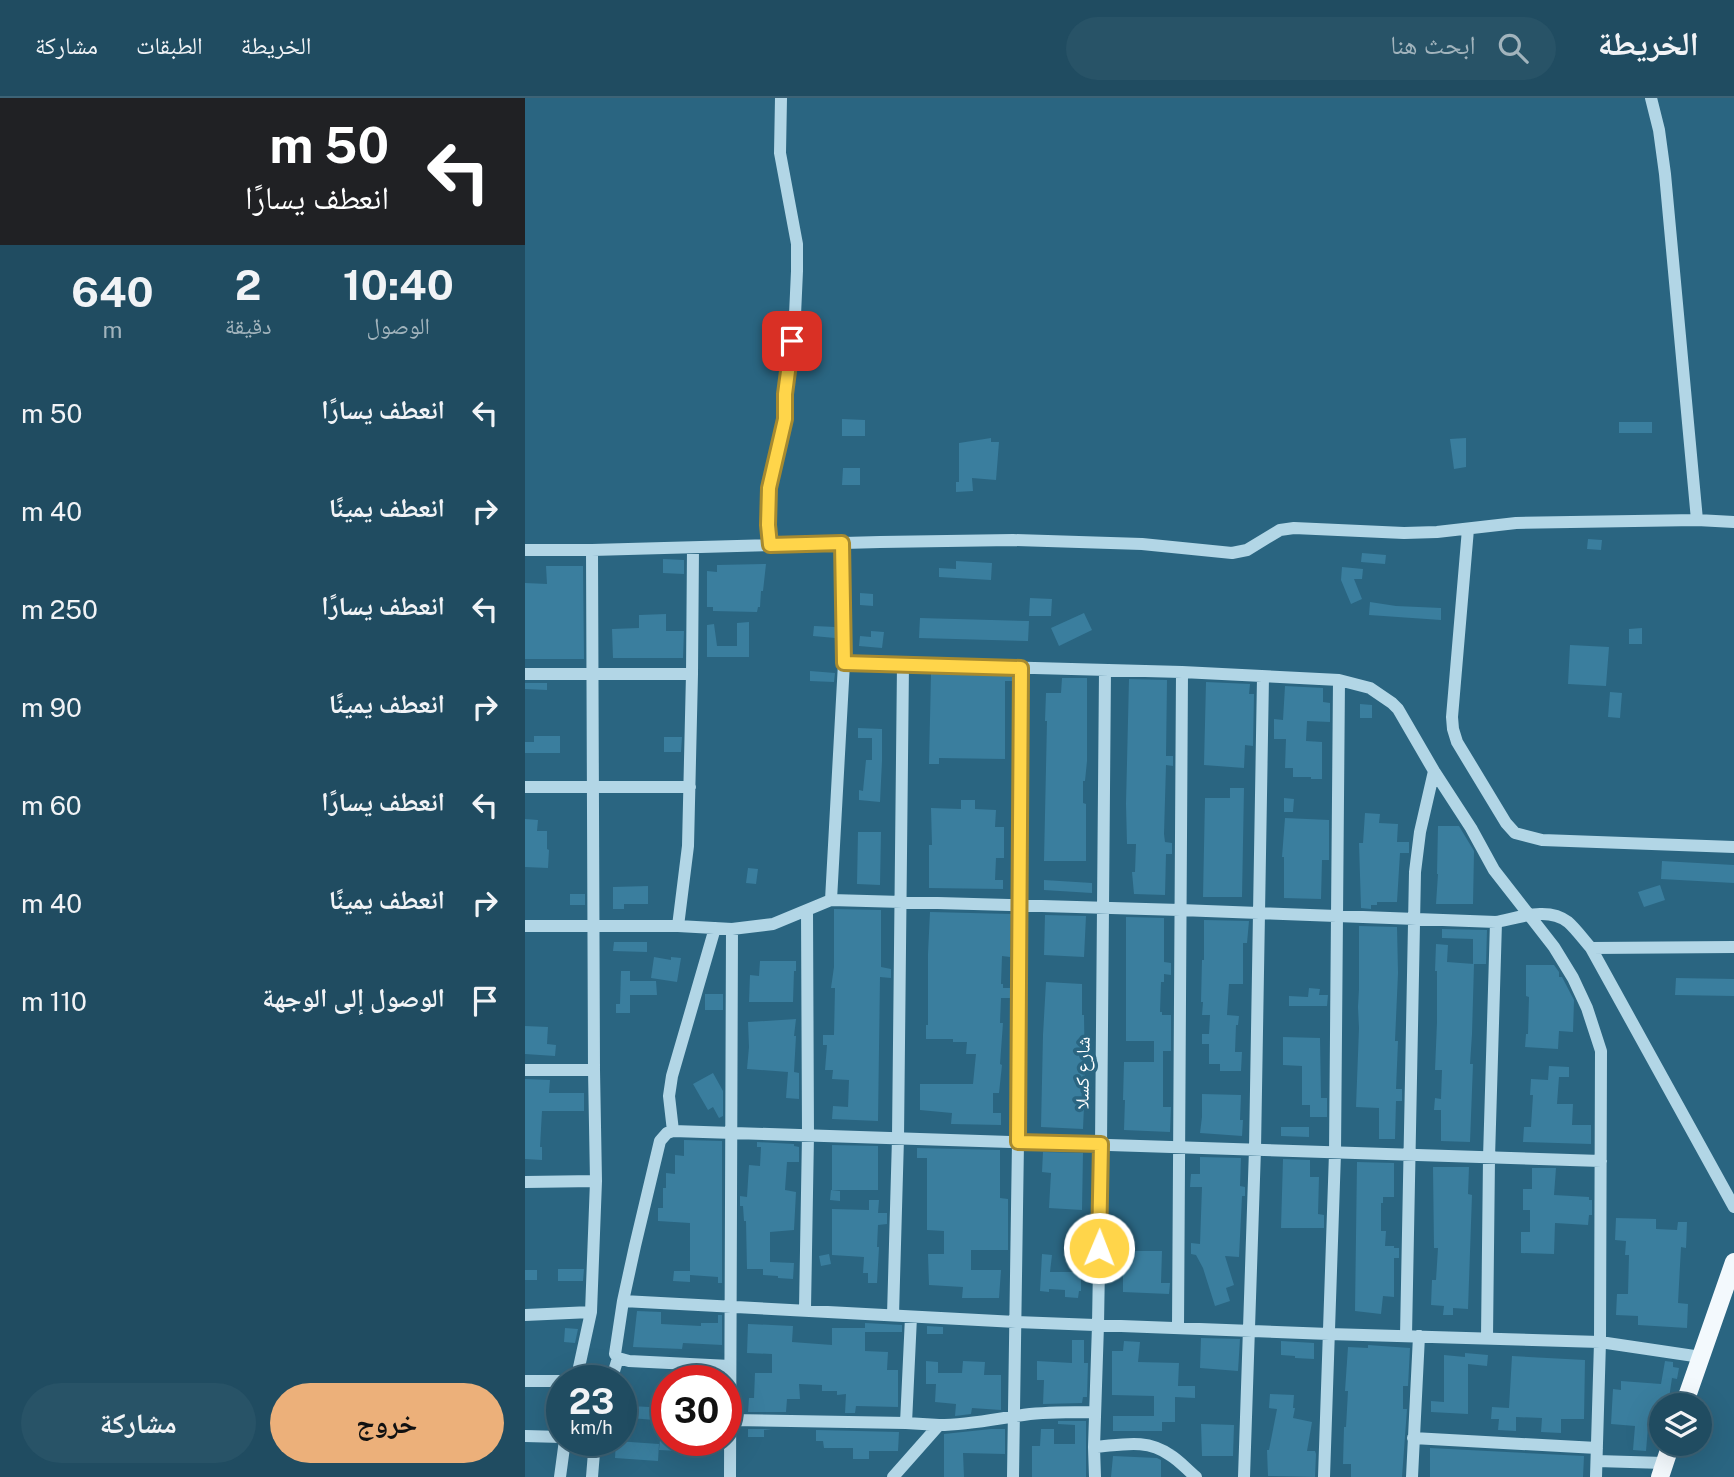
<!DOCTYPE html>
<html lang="ar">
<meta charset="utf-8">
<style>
:root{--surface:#204c61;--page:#285367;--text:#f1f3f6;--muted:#a2b4bd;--line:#3d6376;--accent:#ecb07a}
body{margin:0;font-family:"Public Sans","Noto Naskh Arabic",sans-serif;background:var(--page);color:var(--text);direction:rtl;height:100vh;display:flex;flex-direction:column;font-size:26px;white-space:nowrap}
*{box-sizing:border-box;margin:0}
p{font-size:23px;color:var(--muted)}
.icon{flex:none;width:38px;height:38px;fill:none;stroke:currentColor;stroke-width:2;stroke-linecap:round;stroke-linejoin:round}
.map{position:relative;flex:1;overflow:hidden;direction:ltr}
.sheet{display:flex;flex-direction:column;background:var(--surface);width:525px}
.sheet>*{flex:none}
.top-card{background:#202124;color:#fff;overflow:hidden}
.fabs{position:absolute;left:1124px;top:1295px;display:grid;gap:14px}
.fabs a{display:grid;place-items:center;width:63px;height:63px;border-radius:50%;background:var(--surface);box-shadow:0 7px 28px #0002,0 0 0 2px var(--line);font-size:35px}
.speed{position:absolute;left:21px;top:1267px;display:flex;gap:14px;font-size:35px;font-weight:700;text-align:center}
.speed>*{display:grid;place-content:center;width:91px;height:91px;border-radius:50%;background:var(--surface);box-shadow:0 7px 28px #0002,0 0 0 2px var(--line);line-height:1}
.speed small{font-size:18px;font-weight:400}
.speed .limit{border:10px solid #d22;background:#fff;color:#111}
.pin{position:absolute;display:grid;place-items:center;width:60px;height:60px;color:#fff;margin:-30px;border-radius:14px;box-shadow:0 4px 10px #0006}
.me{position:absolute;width:77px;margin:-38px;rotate:1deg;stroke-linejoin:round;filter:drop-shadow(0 0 5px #0008)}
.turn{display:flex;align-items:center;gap:24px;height:147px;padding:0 21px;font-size:32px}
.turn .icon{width:91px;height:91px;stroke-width:2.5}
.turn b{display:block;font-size:49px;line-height:60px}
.eta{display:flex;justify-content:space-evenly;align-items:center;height:119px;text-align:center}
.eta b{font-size:42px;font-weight:700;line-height:49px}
.action{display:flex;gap:14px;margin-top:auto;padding:14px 21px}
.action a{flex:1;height:80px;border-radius:42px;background:var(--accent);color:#111;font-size:28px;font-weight:700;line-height:80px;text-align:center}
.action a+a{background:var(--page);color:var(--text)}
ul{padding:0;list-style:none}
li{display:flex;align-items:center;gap:21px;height:98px;padding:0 21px}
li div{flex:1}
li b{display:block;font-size:26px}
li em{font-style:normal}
header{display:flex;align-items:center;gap:42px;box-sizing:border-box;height:98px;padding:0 35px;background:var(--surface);border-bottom:2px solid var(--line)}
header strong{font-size:33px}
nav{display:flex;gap:38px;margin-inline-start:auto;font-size:24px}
.search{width:490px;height:63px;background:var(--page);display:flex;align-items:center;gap:18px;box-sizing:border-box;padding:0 24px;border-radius:38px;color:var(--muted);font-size:26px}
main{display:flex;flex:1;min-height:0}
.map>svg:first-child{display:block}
.building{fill:#3a7e9e}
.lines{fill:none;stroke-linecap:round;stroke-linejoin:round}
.minor{stroke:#b2d6e6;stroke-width:12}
.major{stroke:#f3f9fd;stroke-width:18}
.route-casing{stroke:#a68a30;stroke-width:18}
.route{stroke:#ffd54a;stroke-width:12}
.labels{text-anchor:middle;stroke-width:7;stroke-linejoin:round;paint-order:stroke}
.street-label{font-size:19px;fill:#fff;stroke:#2a6581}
</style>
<header>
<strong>الخريطة</strong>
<div class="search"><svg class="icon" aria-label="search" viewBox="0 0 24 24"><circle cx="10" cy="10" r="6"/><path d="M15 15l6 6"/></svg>ابحث هنا</div>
<nav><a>الخريطة</a><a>الطبقات</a><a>مشاركة</a></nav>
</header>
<main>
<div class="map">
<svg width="1209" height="1379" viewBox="0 0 1209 1379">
<rect width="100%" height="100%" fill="#2a6581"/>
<!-- building -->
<path class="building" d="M317,321L340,322V338H317Z
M1094,324H1127V335H1094Z
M466,340V344H474L471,382L447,380L448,393L431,394V384H434V345Z
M941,340V369L929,371L925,341Z
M318,370H335V387H317Z
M1063,441L1077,442L1076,452L1062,451Z
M837,455L861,457L860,466L836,464Z
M138,461L159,462V476L138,475Z
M431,463L467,465L466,482L414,479V470L431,471Z
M241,466L238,493H236L235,509H233L232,514L188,513V509H182V473L192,474V467Z
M21,468H58L59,561H0V485L22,486Z
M817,469L838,471L837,481H829L837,501L826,506L816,482Z
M335,495L348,496V508L335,507Z
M505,500L527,501L526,518H504Z
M845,504L871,508L916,510V522L844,517Z
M559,515L567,532L534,548L526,530Z
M141,516V533H159L158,560H88L87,531L114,530V517Z
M395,520L504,523L503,543L394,540Z
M224,524V559H182V527L189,526L192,548H212V525Z
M289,528L310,529V540L288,538Z
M1117,530V546H1104V531Z
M346,533L359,534L357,550L334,548L335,538L346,539Z
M1045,547L1084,549L1081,588L1043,586Z
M285,573L310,575L309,584L285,583Z
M406,576L487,578V583H480V661L414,660V666H404Z
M537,580H562V663L560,683H558V705L561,706V763H519L522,623H520L521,595H536Z
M604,581L642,582L641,658H648V668L641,667L639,736L640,744L647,745V756H641L640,797L609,796L607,774H610L611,746H602L601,706Z
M681,584L725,586L724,596H729L728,648L720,647L719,670L679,667Z
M0,585H22V592L0,591Z
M760,588L798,590V604L805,605V624L782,623L781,643L797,644V681H786V679H768V670H760L761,641H749V621L758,622Z
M1085,594L1097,595L1095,620L1083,619Z
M835,606L847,607V620H835Z
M333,630L357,631V663L355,704L334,702V692L338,693L341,662H347V640H333Z
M9,638H35V655H0V644H9Z
M139,639H157L156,654H139Z
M705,690H719L717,799H678L680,700H705Z
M759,700L769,701L768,714H759Z
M436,702H450V711L471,712L470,729H479V760H471L470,782H478V791L404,790V747H407L406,710L436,711Z
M840,715L855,716L854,725L873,726L872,744H884V755H875L872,804H852V807H846V811L836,810L834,745H838Z
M760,720L804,722V762H797L796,801L759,800V759H757Z
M0,721L13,722L12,733H22V751L24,752L23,770L0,769Z
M913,728H934L949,753L948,806H911L913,776H912Z
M333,734H356L355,787L332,786Z
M1137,763L1209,767V785L1136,781Z
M223,770L233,771L231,786L221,785Z
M519,782L567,785V795L519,792Z
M1135,787L1140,802L1119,809L1113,794Z
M123,788V806H99V811H88V789Z
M45,796H60V807H45Z
M309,811L356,812V869L366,871V880L355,879L353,1023L307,1021L308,1008L323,1009L324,982L307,981L308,972H300L302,947H298V937H309L310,890H306L309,869Z
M405,814L486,816L485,859L477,858L476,886H478V890H485V900H476L475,925H478L475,966L477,967L474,995H468V1015H476V1027L426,1026L427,1015L395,1012V986H448L451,956H441L442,944H428V941H401V927H403V856Z
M520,817L561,818L559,859L519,857Z
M601,819L639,820V864L646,865V877L639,876V884H636L635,914H637V917H646V953H638V1009H646L645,1034L599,1032L600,1002H598L599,964H629V943H601Z
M679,822L724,823L722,845H718V886H704L702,917L714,918L713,927H711L710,954H717L716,973H695V966H684V946H677V936H684L685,917H677L678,904H676L677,862H679Z
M834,828L872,829L873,875L870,943H873L871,991H877V1003H871L870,1041H854V1010L831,1009L834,930L833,909L834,891Z
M917,831L962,832L961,866H948V841L917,840Z
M89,844H122V854L88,853Z
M911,846L923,847L922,864L949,866L947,936L945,966H948L945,1044L916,1043V1012H909L910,1000L916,1001L917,972H910L912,924V873H910Z
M129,859L146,862V859L156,860L152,884L126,880Z
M235,863H271V873H269L268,904H224L225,877L234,878Z
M1001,867H1029L1034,874V879H1037L1049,902L1048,934L1034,933L1033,951L1000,949L1001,936H1003L1004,899L1001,898Z
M96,873H105V883H131L132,897H105V915H91V906H95Z
M1151,880L1209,881V898L1150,897Z
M521,884L557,886V917H559L560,985L558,1031L516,1029L518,937Z
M784,890L795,891L794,897H803L802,908H764V898L783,899Z
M180,896H198V912H180Z
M271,921L269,938H271L269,974L274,975V1001L261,1000L263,974L222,971L224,949L223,924Z
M0,928L23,929L22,946L31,947L30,958L0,956Z
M758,939L795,940L796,1000H802V1019H785V1007H777V968L758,967Z
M1024,968L1044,969V979H1034L1032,1006H1048L1047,1027H1066V1046L998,1044L999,1029H1006L1008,997H1005L1006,981L1023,982Z
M188,975L198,993V1018L194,1020L188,1009L183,1012L168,986Z
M0,981L25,982L24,995H59V1013H17L15,1049H17V1062L0,1061Z
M677,996L716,997L715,1022H718L717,1038L675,1035L677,1019Z
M756,1029H784V1039L756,1038Z
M159,1042L197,1043V1185H193V1179L165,1177V1125L133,1123V1110H138V1090H141V1075L150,1076V1057L159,1058Z
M232,1044L269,1046V1048L274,1049V1064H262L260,1092L271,1094L269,1132L245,1134V1164L269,1165L268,1181L253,1180V1178L238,1177V1171H222L221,1123H219L218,1108H215V1098L222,1099L224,1067L235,1068L236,1049H232Z
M307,1047L353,1048V1092H307Z
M392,1050L475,1052V1100L483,1101V1152H446V1172H476L474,1200H437L438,1189L404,1187L403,1156H419V1133L402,1132V1060H392Z
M518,1054L558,1055L557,1112L524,1110L526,1075L517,1074Z
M675,1059L716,1060L715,1088L720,1089V1098H717L714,1159L700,1158L709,1187L701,1190L705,1203L690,1208L678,1170L671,1157L666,1156V1145L675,1146L677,1089H665L666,1076H675Z
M758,1061L785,1062V1079H794L793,1116L799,1117V1130H756Z
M832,1064L869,1065V1099H858V1105H856V1133H861L860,1148H869V1150H874V1160H869V1199L858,1198L856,1216L830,1213Z
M908,1069H944L943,1096L947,1097L943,1211L928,1210V1217H918L919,1208L906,1207L907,1182H911L913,1150H909Z
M1007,1070H1031L1029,1097L1064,1099V1102H1067V1117H1064L1063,1127L1030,1125L1029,1156L996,1155V1134H1005V1112H998V1091H1007Z
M306,1092L315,1093V1103L305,1102Z
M344,1102H354L353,1115H362V1126L353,1127L352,1149H354L352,1185H343V1175H338L339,1159L307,1157V1111L344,1112Z
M1091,1120L1131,1121V1131L1152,1132L1153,1124H1162L1161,1150L1156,1149L1153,1205L1163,1206L1162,1230L1113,1227V1218L1091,1217L1092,1196H1103L1104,1157H1100L1101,1143L1090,1142Z
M598,1153H637L636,1185H645L644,1196L598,1194Z
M304,1156L306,1166L296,1168L294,1158Z
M517,1156L527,1157L525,1174H556V1193H554L553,1200L540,1199V1192L524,1191V1194L515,1193Z
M33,1171H59L58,1183H33Z
M0,1172H12V1182H0Z
M149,1173H165V1184L148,1183Z
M112,1213L136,1214V1226L176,1228V1225H193V1217H197V1247L158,1245L157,1251L108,1249Z
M340,1225L377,1227V1234H340Z
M223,1226L268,1228L267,1244L307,1247V1230H340V1253L363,1254L362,1272H373V1309L331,1308L330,1315H320L321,1296L312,1297V1293H297V1287L274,1286L275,1301H262L261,1314H223L224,1300H229L230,1275H247V1256L222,1255Z
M402,1228L418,1229V1236H402Z
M40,1230L53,1231L50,1245L39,1244Z
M676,1240L715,1241L713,1273L675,1270Z
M547,1242H559V1265H563L562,1299H558L557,1305L518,1306L519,1282H512V1263L547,1265Z
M599,1243L615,1244L613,1264L654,1265L653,1288H670V1300L650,1299V1324H637V1333H588V1318H629V1298L587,1297V1253H598Z
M756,1243L789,1245V1261L770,1260V1258L756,1257Z
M843,1247L885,1250L883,1288H878V1311H882L877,1379H826V1366H818L819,1329H821L823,1293H820L823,1249L843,1250Z
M940,1255L963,1257L962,1268L943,1266V1316L906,1314V1303L919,1304V1257L940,1259Z
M987,1258L1060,1262L1059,1321H1036V1335L1016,1334L1017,1320L991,1319V1333L973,1332L974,1321H966L967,1309L984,1310Z
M401,1263L413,1264V1275H437L438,1263L460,1264L459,1277H476V1312L447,1310L446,1316L430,1318L431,1306L410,1304L411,1286H401Z
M1140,1263L1148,1264V1269L1154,1270L1152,1281L1147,1280L1143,1307L1134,1306L1132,1314H1129L1128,1329H1123L1121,1353L1108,1352L1110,1328L1086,1326L1088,1291L1096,1292V1283L1136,1286Z
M745,1296L769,1297L768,1310H770L768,1320L787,1324L782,1353H790L791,1356L790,1379L743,1378L742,1352H744L752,1311L744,1310Z
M106,1308L142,1310V1323L105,1320Z
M533,1323H561V1379H507V1348H515L516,1331H529V1346H550V1327L533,1326Z
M676,1326L709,1327L708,1358H677Z
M223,1331H247L239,1332V1339H223Z
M466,1331H480V1356L438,1355L439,1379H419V1336Z
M291,1332L374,1334L373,1353H344V1361H328V1350H299L298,1343H291Z
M135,1342H177L176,1354L134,1352Z
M91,1343L134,1346L133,1363L90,1360Z
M905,1350L1059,1358L1058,1379H905Z
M588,1358L632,1360L636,1362V1379H586Z"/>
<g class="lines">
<!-- minor -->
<path class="minor" d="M1126,0L1134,32L1140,76L1172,422
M943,431L927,619L928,631L932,644L981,725L990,735L1017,742L1209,749
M245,447L243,427L244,390L260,321V296L270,217L272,173V146L255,55L256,0
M0,452H67L355,444L488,442L617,446L707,455L722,452L755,432L769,430L879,435L912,434L991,425L1172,422L1209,424
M319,565L657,574L814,582L845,590L867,605L873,611L909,673L946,730L969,772L1029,849L1048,880L1062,910L1076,953L1075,1244L1071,1379
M0,576H167
M0,689H165
M306,802L319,565L317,445
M0,828H153L207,831L248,826L306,802L655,812L971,824C993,820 1023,808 1043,824C1051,831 1058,841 1066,850L1209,1109
M153,828L163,748L167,576L168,450
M1066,850L1209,849
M0,972H69
M148,1033L144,998L147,978L190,830
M0,1084L71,1083
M98,1203L491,1224L804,1236L1075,1244L1176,1259
M280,1211L283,1037L282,812
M0,1217L66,1214
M368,1217L373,1040L378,566
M386,1219L381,1325L414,1327
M653,1230L657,574
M881,1238L890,774L895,734L909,673
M962,1240L964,1060L971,824
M93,1260L104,1263L205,1268
M0,1283H37
M51,1283L66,1214L71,1083L69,972L67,452
M86,1283L93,1260L90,1256L98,1203L110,1148L135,1043L142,1035L148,1033L1076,1063
M206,1322L381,1325
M0,1338L37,1339
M888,1340L1072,1350
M569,1349C597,1347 621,1340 645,1357C655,1363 662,1372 671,1379
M1072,1363L1139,1365
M35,1379L40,1342
M67,1379L70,1342
M205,1379L207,831
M368,1379L414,1327C445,1327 474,1320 505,1316C527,1314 549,1314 570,1314
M488,1379L493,1044L496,570
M570,1379L569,1349L573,1227L576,1047L580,572
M719,1379L730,1051L738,579
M799,1379L810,1055L814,582
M887,1379L894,1238"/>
<!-- major -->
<path class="major" d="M1159,1307L1209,1164
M1135,1379L1146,1346"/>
</g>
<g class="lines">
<defs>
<path id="route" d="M267,243L260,296V321L244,390L243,427L245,447L317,445L319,565L496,570L493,1044L576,1046L574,1150"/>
</defs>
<!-- route casing -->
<use href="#route" class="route-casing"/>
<!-- route -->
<use href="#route" class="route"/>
</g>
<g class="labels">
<!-- street labels -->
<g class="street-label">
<text transform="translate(557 975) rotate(-89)" y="7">شارع كسلا</text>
</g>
</g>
</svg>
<div class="fabs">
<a><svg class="icon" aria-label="layers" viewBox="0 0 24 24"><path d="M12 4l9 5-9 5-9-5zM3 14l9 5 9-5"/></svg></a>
</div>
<div class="speed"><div>23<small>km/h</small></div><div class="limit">30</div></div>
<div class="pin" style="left:267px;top:243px;background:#d93025"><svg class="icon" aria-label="arrive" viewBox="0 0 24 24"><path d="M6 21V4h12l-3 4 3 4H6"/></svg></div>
<svg class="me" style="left:574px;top:1150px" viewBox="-20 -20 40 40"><circle r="17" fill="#ffd54a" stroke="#fff" stroke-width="3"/><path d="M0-11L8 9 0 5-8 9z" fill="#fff"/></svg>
</div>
<section class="sheet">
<div class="top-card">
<div class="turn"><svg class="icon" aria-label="left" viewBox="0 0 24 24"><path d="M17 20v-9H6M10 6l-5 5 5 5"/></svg><div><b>50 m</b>انعطف يسارًا</div></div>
</div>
<div class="eta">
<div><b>10:40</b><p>الوصول</p></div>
<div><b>2</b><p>دقيقة</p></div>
<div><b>640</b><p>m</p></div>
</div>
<ul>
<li><svg class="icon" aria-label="left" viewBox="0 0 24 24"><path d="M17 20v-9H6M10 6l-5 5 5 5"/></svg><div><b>انعطف يسارًا</b></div><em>50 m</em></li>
<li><svg class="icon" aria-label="right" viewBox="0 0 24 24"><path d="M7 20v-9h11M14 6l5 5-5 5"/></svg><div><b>انعطف يمينًا</b></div><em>40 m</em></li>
<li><svg class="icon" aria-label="left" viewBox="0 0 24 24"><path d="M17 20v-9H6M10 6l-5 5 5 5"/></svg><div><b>انعطف يسارًا</b></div><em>250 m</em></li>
<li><svg class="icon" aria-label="right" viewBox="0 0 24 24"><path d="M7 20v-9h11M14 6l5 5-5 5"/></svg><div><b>انعطف يمينًا</b></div><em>90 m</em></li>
<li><svg class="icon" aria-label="left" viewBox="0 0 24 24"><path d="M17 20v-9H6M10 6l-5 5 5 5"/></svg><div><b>انعطف يسارًا</b></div><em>60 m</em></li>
<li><svg class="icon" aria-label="right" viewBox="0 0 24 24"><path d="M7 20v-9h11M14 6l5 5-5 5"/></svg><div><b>انعطف يمينًا</b></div><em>40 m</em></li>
<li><svg class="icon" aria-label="arrive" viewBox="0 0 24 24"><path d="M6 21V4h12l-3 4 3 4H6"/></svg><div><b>الوصول إلى الوجهة</b></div><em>110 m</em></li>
</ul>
<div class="action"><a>خروج</a><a>مشاركة</a></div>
</section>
</main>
